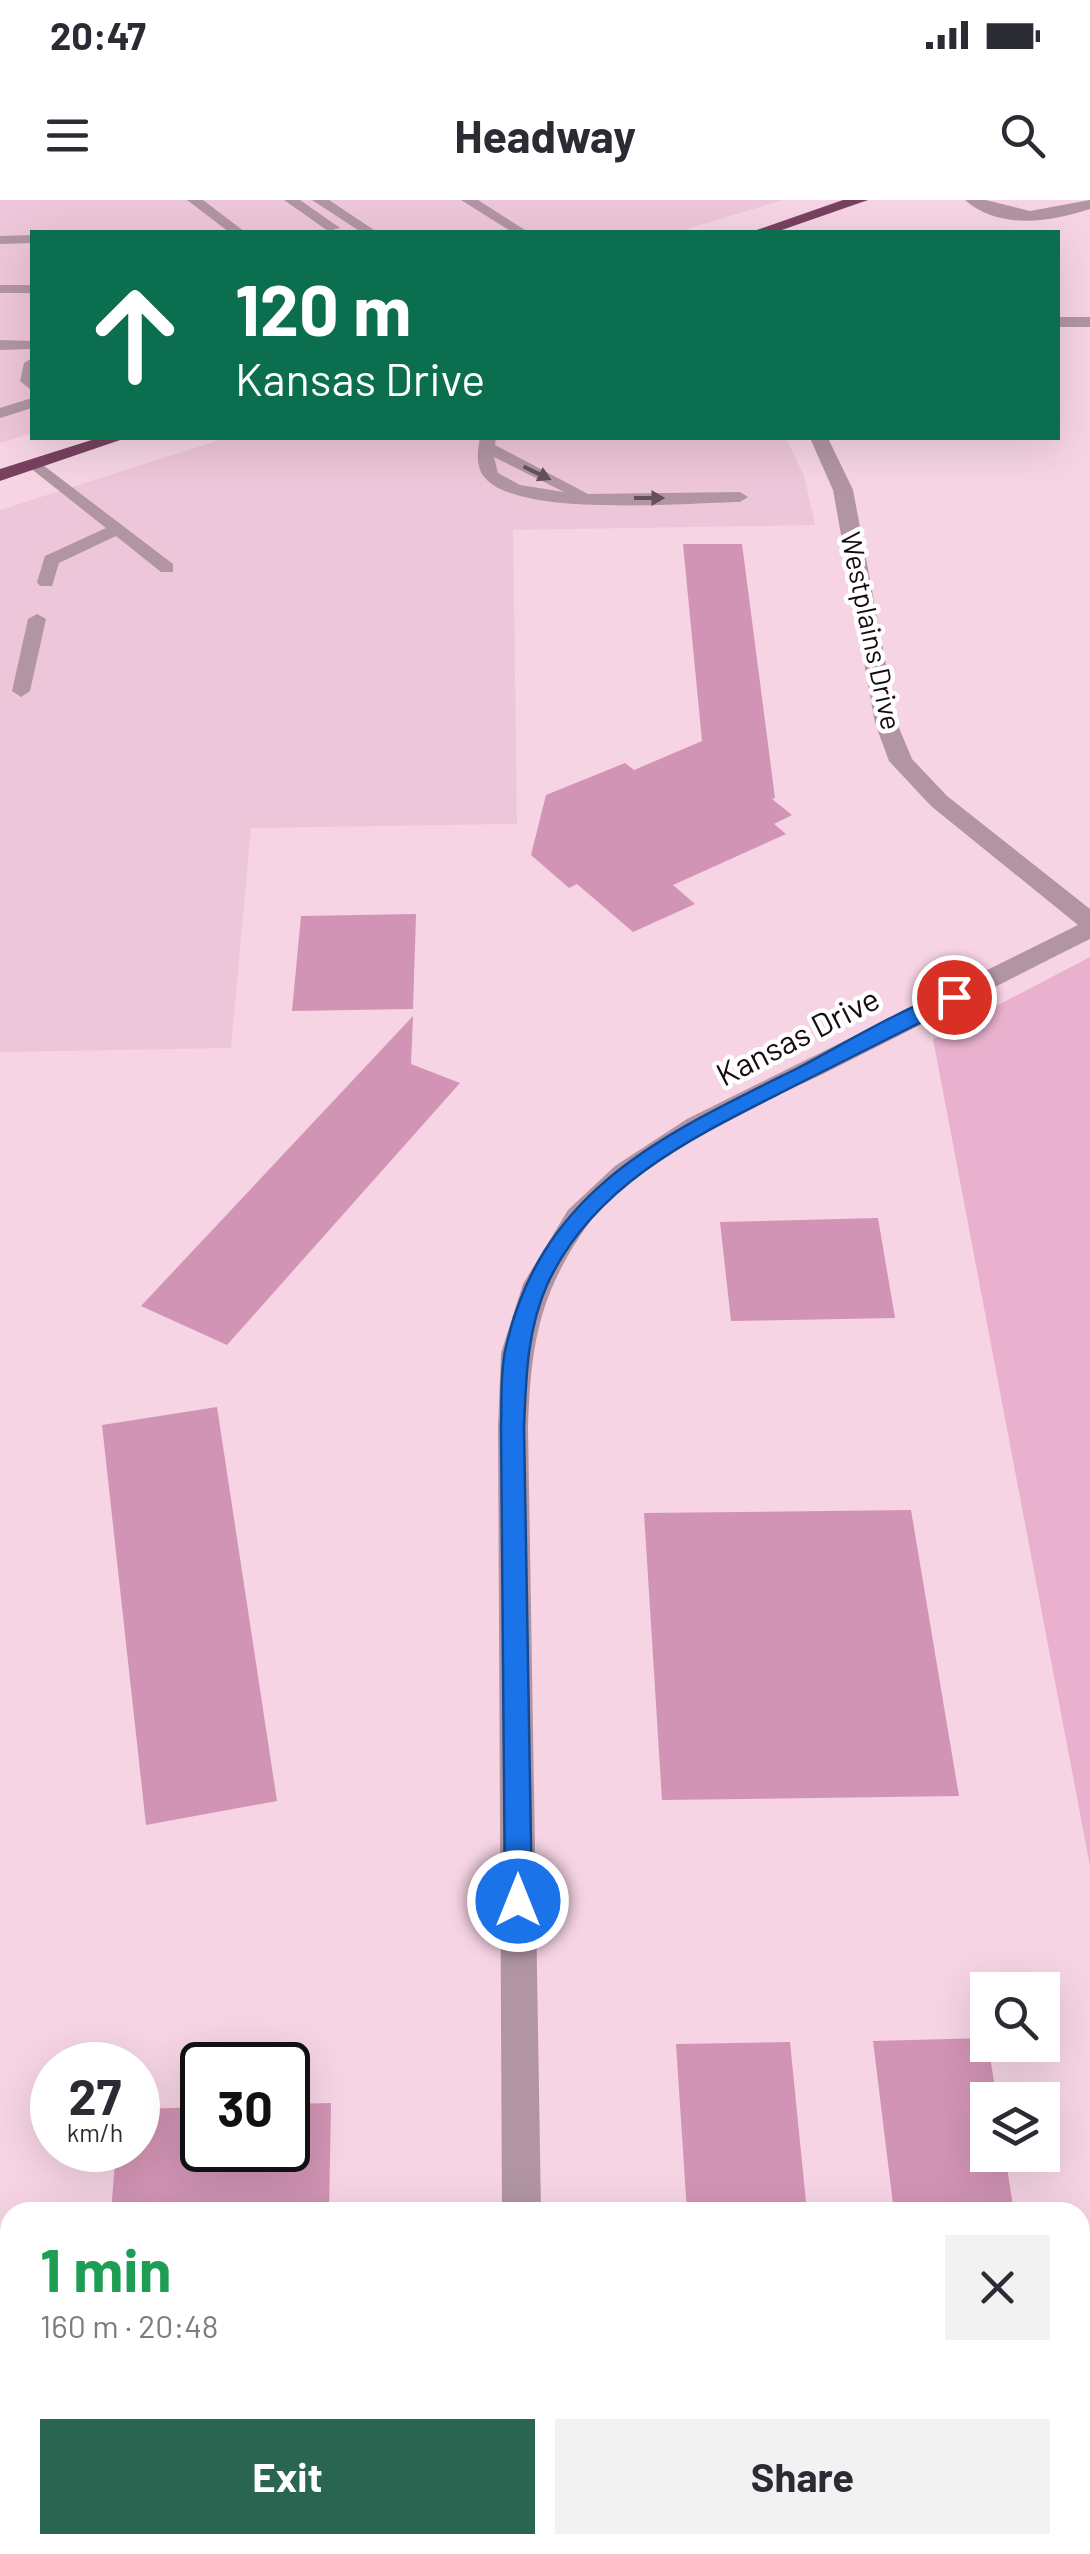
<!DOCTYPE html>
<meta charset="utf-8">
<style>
:root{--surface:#fff;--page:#f2f2f3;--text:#2b2b33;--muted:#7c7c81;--accent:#296550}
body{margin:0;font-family:Barlow,sans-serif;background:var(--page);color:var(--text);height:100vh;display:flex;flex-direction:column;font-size:38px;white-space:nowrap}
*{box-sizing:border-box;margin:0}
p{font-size:32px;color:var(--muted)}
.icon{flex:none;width:55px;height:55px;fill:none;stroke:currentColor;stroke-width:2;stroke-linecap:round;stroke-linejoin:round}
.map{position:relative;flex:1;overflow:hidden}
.panel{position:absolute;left:0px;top:2002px;width:1090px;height:352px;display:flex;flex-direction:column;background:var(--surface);border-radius:30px 30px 0 0;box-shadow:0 10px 40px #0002}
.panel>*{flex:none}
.hud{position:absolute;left:30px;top:30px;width:1030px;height:210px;border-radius:0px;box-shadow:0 10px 40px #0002;background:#0b6e4f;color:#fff;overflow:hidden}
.controls{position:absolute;left:970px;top:1772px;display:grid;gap:20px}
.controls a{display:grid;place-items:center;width:90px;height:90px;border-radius:0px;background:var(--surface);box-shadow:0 10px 40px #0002;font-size:50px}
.speed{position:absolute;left:30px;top:1842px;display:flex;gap:20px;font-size:50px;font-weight:700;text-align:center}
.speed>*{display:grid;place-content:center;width:130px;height:130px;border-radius:50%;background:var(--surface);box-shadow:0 10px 40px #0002;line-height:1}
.speed small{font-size:25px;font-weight:400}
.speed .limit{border:5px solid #111;border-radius:15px;background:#fff;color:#111}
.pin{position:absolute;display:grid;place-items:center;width:85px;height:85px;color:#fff;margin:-42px;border:5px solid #fff;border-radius:50%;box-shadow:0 2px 10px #0007}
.me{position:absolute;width:110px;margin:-55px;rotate:0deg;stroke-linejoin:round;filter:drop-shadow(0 0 8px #0008)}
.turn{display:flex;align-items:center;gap:35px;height:210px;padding:0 40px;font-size:45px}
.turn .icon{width:130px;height:130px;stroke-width:2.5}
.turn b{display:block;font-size:70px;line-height:85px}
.round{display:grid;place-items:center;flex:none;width:105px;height:105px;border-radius:0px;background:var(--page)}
.head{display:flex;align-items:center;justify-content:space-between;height:170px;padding:0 40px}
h1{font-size:60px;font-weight:700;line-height:75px;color:#1e9e55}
.cta{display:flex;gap:20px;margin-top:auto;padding:20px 40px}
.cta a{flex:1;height:115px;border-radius:0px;background:var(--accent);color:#fff;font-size:40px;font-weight:700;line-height:115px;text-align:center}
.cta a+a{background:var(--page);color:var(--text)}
.status{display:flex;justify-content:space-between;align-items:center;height:70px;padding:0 50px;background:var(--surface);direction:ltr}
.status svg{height:28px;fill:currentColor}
header{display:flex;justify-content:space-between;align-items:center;height:130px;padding:0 40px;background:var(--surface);font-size:45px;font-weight:700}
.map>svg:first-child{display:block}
.built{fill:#eec6d9}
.green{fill:#eab1ce}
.building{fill:#d294b4}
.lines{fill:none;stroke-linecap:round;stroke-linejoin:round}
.lane{fill:#b195a3;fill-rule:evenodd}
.street{fill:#b195a3;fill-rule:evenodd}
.highway{fill:#78415f;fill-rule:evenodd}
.oneway{fill:#64505a}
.route{fill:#1a73e8;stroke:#114b97;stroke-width:2.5}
.labels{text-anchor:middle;stroke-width:9;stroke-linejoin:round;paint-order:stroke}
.far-street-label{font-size:28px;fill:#160b11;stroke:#fff}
.street-label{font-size:32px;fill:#160b11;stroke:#fff}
</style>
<div class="status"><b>20:47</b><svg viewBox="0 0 49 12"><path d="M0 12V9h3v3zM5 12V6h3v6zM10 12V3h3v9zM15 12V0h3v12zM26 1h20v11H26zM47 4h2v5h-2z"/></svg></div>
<header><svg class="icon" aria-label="menu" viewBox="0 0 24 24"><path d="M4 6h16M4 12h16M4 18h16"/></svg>Headway<svg class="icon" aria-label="search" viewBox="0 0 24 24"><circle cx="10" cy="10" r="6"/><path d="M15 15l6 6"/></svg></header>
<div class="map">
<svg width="1090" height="2354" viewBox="0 0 1090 2354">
<rect width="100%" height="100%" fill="#f6d4e4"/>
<!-- built -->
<path class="built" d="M0,0H783L677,32H32V233L0,243Z
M226,238H786L804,276L815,325L513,330L517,624L251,628L231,848L0,852V310Z"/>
<!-- green -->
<path class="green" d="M1090,757V1666L933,839Z"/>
<!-- building -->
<path class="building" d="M683,344H742L775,598L772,599L792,615L774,624L786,634L673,685L695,704L633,732L577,684L569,688L531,655L546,595L625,563L634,570L702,541Z
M416,714L413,809L292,811L301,716Z
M413,816L411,864L460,883L227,1145L141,1106Z
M878,1018L895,1118L731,1121L720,1022Z
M217,1207L277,1601L146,1625L102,1225Z
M911,1310L959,1596L662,1600L644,1313Z
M987,1838L997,1900H988V1955H1005L1014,2012H894L873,1841Z
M790,1842L807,2012H687L676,1844Z
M331,1903L329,2012H111L116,1950H138V1909L202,1907V1950H288V1904Z"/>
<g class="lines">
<!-- lane -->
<path class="lane" d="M187,0H203L245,32H229Z
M284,0H300L340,28L328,31Z
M312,0H329L377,32H361Z
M461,0H478L528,32H512Z
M32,35V43L0,44V36Z
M0,85H32V93H0Z
M0,140L32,141V149L0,150Z
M32,158V191L20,181L24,163Z
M32,198V208L0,218V208Z
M480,238H496L495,245L588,294L740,292L748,297L740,302C686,303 527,317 488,281C475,270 477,253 480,238ZM494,257L564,292L520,285L498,273Z
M35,259L173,364V372H161L116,336L59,363L52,386H40L37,382L45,356L106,328L29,267L27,264Z
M37,414L46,419L30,491L21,497L12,491L28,419Z"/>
<!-- street -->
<path class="street" d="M965,0H986L1030,11L1090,0V9C1050,22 999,30 965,0Z
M1058,117H1090V127H1058Z
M810,238H828L853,290L897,523L912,559L947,596L1090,709V739C1004,782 919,826 833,869C758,906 634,958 586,1027C538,1097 531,1145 528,1227L541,2012H502L498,1227L501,1153L523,1084L568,1010L615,966L687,919L1078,725L931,606L889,561L875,523L833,290Z
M501,2345H545L546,2354H502Z"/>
<!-- highway -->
<path class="highway" d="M843,0H868L776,32H751Z
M98,238H126L0,281V269Z"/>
</g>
<!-- one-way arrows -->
<defs><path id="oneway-solid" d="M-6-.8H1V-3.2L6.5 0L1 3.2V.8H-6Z" transform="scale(2.5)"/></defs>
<g class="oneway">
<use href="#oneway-solid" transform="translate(537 273) rotate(26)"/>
<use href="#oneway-solid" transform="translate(649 298)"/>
</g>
<!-- route -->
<path class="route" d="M954,791L961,793V802C907,829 852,857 798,884C702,933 594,981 547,1085C527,1130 526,1178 524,1227L532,1701L528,1710L518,1714L509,1710L505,1701L501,1227C502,1203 500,1175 505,1151C540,989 663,935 798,868C842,845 909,804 954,791Z"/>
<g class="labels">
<!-- far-street labels -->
<g class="far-street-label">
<text transform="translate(871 431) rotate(78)" y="10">Westplains Drive</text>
</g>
<!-- street labels -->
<g class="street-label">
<text transform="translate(798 837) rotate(-27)" y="11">Kansas Drive</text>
</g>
</g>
</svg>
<div class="controls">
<a><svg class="icon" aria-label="search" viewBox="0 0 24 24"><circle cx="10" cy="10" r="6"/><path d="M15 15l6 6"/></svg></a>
<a><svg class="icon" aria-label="layers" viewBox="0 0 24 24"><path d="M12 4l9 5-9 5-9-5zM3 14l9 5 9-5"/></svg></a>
</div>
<div class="speed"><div>27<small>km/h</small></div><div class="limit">30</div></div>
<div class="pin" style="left:954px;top:797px;background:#d93025"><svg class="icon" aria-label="arrive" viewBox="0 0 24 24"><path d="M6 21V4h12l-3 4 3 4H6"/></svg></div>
<svg class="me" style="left:518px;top:1701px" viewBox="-20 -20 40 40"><circle r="17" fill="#1a73e8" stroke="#fff" stroke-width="3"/><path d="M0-11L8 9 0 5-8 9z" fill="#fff"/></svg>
<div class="hud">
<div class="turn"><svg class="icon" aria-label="ahead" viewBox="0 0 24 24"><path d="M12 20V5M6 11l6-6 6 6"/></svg><div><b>120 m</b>Kansas Drive</div></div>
</div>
<section class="panel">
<div class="head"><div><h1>1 min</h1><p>160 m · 20:48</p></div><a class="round"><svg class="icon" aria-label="close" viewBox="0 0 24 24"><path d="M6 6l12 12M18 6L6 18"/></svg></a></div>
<div class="cta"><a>Exit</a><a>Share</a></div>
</section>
</div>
